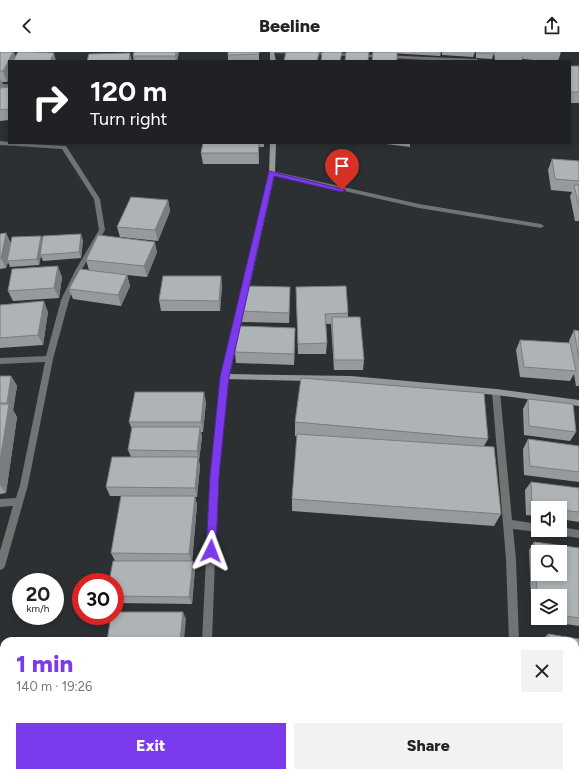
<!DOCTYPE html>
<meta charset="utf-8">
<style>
:root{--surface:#fff;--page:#f2f2f2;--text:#222;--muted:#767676;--accent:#7c3aed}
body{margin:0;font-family:Figtree,sans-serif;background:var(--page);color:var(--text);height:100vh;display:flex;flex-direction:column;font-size:15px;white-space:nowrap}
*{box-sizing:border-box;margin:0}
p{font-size:13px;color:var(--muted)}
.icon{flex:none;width:22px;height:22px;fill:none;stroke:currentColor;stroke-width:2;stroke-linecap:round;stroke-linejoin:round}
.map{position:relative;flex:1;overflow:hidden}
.sheet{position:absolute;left:0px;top:585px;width:579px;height:140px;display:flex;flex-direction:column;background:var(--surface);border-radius:12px 12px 0 0;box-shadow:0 2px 6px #0003}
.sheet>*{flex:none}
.hud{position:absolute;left:8px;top:8px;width:563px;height:84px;border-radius:0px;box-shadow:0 2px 6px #0003;background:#202124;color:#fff;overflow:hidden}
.fabs{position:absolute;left:531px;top:449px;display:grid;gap:8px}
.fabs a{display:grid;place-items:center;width:36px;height:36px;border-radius:0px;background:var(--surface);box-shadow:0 2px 6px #0003;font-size:20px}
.speed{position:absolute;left:12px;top:521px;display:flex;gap:8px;font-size:20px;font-weight:700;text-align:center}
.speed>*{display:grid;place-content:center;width:52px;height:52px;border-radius:50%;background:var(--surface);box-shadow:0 2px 6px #0003;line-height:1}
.speed small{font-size:10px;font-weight:400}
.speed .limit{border:6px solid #d22;background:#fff;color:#111}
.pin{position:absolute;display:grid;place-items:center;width:34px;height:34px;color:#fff;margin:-41px -17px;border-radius:50% 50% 50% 0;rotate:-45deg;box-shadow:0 0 4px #0007}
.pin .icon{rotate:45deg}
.me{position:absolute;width:44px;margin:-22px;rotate:3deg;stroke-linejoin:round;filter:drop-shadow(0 0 3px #0008)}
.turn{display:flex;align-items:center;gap:14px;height:84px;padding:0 16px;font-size:18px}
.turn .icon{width:52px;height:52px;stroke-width:2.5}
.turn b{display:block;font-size:28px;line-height:34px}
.round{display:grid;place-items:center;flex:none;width:42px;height:42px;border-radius:0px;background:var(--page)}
.head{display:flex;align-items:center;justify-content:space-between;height:68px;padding:0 16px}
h1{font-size:24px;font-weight:800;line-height:30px;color:var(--accent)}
.cta{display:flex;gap:8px;margin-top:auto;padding:8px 16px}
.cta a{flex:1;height:46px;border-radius:0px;background:var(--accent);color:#fff;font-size:16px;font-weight:800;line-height:46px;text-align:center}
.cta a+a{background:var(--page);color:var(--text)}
header{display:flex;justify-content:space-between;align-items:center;height:52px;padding:0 16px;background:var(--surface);font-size:18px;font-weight:800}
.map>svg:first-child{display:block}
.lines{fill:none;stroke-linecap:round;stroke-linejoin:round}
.street{fill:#717374;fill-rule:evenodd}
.secondary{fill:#96999b;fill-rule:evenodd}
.wall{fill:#969a9d;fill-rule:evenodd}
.shaded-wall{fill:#7a7d7f}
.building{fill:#aeb3b6;stroke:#7a7d7f;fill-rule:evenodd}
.route{fill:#7c3aed;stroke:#51269a}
</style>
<header><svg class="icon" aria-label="back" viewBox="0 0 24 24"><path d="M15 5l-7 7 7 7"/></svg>Beeline<svg class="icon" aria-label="share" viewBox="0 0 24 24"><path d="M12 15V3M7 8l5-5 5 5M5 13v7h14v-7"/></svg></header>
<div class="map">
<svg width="579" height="725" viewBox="0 0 579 725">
<rect width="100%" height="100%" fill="#2c3032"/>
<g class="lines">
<!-- street -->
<path class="street" d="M270,0H298V1L296,2L272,1Z
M308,0L477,7L480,9H446L310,2H308Z
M0,32H9V36H0Z
M0,89L9,90V91L66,94L100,147L105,178L81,219L69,248L53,307L28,433L5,514L3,517L0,518V499L13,454L0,455V447L16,446L20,433L45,310L0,312V306L46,304L61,248L75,219L99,178L94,147L62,97L0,93Z
M272,119L419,152L541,172L544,174L541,176L419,156L270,122V120Z
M225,322L229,325L218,424L212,589H202L210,424L221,325Z
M496,337L499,338L500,340L512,468L538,472V478H542L538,480L513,477L516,507L519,589H509L506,507L492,340L493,338Z
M560,475L579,478V486L551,482L548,481L547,478H560Z
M192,721H204L202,725H190Z
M514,721H560L562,725H516Z"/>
<!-- secondary -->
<path class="secondary" d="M270,0H274L276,9H270Z
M270,91H276L275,121L230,322L351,324L496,337L579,348V354L496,343L351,330L222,327L221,325L269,121Z"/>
</g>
<!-- wall -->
<path class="wall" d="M0,0H14L15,5L33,0L9,9V26L7,30H2L4,36L9,35V68L0,69Z
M179,0L177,9H134L133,4Z
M228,0L259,2V8L228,9Z
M373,0H441L440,4Z
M442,0H475L473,5L442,3Z
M476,0H494L492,7L476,6Z
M494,0H561L558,9H544L523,7V4L522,9H495Z
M570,14H579V51H570Z
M203,91H264V95H259V112H203L201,101Z
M386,91H410V95L386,92Z
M552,107L579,109V169H575L570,144L572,140L551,138L548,118Z
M168,148L170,159L158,189L120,185L117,175Z
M6,181L11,192L41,184L43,188H83L81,206L43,209L41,204L39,213L10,215L8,210L6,216L0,217V182Z
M157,200L147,225L127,223L130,234L121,254L73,247L69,237L89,218L86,208Z
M221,224L222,234L220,259H161L159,248Z
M62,225L59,246L13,249L8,239Z
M290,235L289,271L242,270L241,259Z
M296,235L348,261V265L364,308L363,318H334L331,272H326L327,291L326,302H298Z
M0,253L48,260L43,293L0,296Z
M295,276L294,313L236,311L235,300Z
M574,278L579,279V334H576L574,322L570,329L520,325L516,298L520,288L569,291V289Z
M0,324H11L17,334L13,358L17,365L6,441L0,442Z
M528,347L576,380L570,389L524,383L523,357Z
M206,350L203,380H201L202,385L199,408L200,414L197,445H195L197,453L192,509H193L195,517L192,552L115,551V509L111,501L150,444H110L106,435L131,405L128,398L132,377L129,370Z
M295,370L488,387L484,394L501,462L494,474L292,459V447L297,384H295Z
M528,387L579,394V430L524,423L523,397Z
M531,430L579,436V470L560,467V456H538V464L526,463L525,438Z
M534,490L579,496V574L532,567L529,498ZM538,544H560V566H538Z
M548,582L579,587V704L575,703V589H542V588Z
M0,602H4V701H0Z"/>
<!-- shaded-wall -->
<path class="shaded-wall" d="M13,0H14L17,9H9V18H8L9,22V26L7,30L3,19Z
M176,0H179L177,9H176L175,4Z
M319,0H320L318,9H317Z
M54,1L56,9H50Z
M130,1L132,9H129Z
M1,27L5,38L0,51V30Z
M259,91V112L258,101Z
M168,148L170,159L158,189L155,178Z
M6,181L11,192L7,209L8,210L6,216L1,206Z
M81,182L83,188L81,206L79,200Z
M41,184L43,189L40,203L41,204L39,213L37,207Z
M155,190L157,200L147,225L144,214Z
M58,214L62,225L59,246L54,236Z
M127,223L130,234L121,254L118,243Z
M221,224L222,234L220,259L219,249Z
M290,235V246L289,271V261Z
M44,249L48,260L43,293L38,283Z
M295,276V286L294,313V302Z
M11,324L17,334L13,358L17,365L6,441L0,433V409L9,354L7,351Z
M204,340L206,350L203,380L201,370Z
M200,375L202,385L199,408L197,399Z
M198,405L200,414L197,445L195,436Z
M195,444L197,453L192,510L189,502Z
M193,509L195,517L192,552L189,545Z
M183,560L186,567L184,589H180Z"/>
<!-- building -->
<path class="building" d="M0,0H13L3,19H0Z
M18,0H33L54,1L50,9H13Z
M134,0H176L175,4H133Z
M228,0H259V2L228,3Z
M286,0H319L317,9H284Z
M322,0H342L340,9H321Z
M346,0H369L368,9H345Z
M373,0H397V9H372Z
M477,0H494V2L477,1Z
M130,1L129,9H87L89,2Z
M570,14H579V40H571L570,37Z
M9,35V57L0,58V36Z
M203,91H259L258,101H201Z
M552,107L579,109V129L555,127Z
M574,133H579V155Z
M131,145L168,148L155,178L117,175Z
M6,181L1,206H0V182Z
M81,182L79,200L40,203L43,184Z
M98,183L155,190L144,214L86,208Z
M41,184L37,207L7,209L12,185Z
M58,214L54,236L8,239L12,217Z
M80,217L127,223L118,243L69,237Z
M163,224H221L219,249L159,248Z
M245,234L290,235L289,261L241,259Z
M346,234L348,261L325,262L327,291L298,292L296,235Z
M44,249L38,283L0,286V253Z
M332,265H360L364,308H334Z
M238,274L295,276L294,302L235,300Z
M574,278L579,279V307Z
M520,288L570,291L576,319L524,315Z
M0,324H11L7,351H0Z
M301,326L484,341L488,387L295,370Z
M135,340H204L201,370H129Z
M528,347L573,352L576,380L529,374Z
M0,352H9L0,409Z
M132,375H200L197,399L128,398Z
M297,382L494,395L501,462L292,447Z
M528,387L579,394V420L530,414Z
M112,405H198L195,436L106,435Z
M531,430L579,436V460L560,458V456H546L532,454Z
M121,444H195L189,502L111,501Z
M534,490L579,496V566L560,563V544H538V554ZM538,500H560V522H538Z
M113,509H193L189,545L115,544V530H109Z
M115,560H183L180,589H107L111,564H115Z
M548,582L579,587V699L575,698V589H549Z
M0,602H4V695H0Z"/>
<!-- route -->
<path class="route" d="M269,119L346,138L342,140L274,124L229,325L219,424L216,499L215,502L211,504L207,502L206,499L210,424L220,325Z"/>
</svg>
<div class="fabs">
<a><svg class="icon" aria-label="sound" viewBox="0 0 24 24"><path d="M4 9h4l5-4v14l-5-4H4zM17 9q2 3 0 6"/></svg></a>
<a><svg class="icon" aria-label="search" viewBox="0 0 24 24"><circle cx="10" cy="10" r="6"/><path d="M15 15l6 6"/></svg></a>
<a><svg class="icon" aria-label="layers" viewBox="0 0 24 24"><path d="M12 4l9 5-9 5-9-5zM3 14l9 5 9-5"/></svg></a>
</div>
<div class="speed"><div>20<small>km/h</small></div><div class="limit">30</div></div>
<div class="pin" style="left:342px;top:138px;background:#d93025"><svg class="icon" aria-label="arrive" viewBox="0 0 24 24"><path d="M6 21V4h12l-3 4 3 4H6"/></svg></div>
<svg class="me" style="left:211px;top:499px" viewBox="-20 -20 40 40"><path d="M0-17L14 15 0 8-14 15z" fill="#7c3aed" stroke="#fff" stroke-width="4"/></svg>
<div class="hud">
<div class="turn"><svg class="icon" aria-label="right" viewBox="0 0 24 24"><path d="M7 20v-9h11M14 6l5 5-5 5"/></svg><div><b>120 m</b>Turn right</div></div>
</div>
<section class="sheet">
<div class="head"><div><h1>1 min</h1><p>140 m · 19:26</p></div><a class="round"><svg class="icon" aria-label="close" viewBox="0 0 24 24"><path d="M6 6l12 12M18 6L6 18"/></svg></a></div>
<div class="cta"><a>Exit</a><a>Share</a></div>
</section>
</div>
